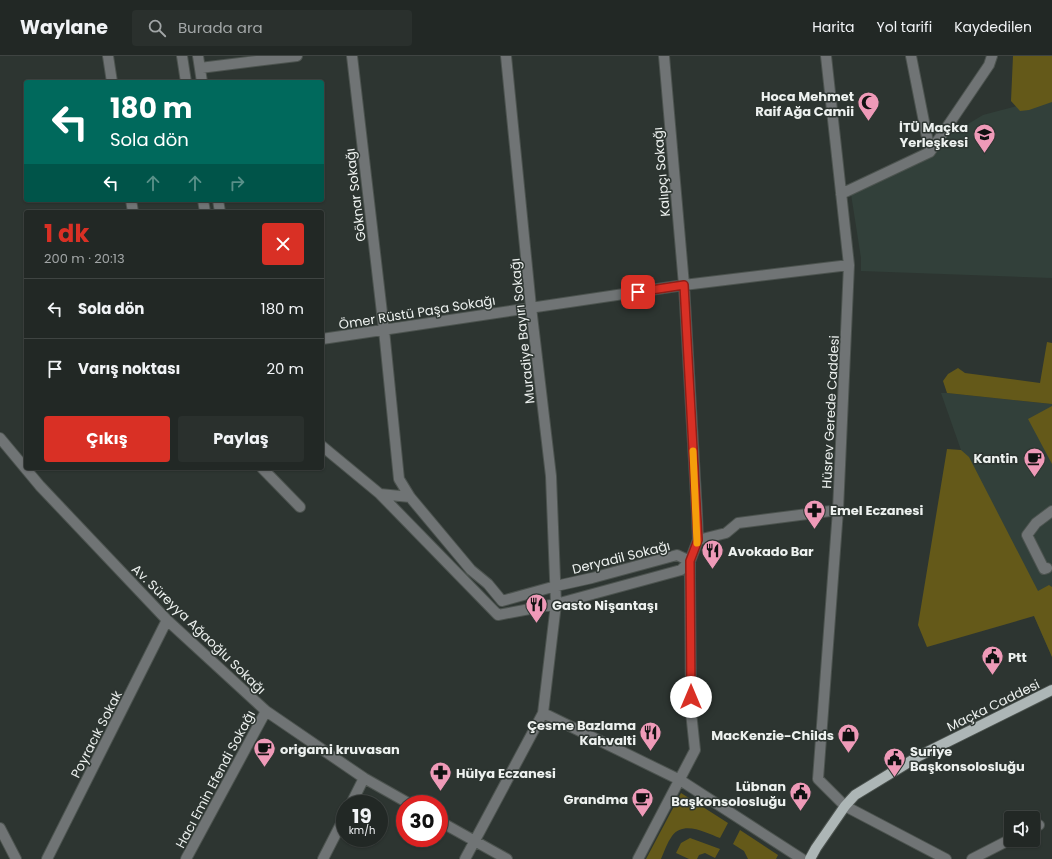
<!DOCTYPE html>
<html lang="tr">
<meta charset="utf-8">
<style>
:root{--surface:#222825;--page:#2a302d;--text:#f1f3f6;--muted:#a2a6a7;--line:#3f4442;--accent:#d93025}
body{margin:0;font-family:Poppins,sans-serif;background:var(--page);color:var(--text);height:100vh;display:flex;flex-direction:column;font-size:15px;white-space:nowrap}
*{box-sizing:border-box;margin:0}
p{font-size:13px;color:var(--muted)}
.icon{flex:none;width:22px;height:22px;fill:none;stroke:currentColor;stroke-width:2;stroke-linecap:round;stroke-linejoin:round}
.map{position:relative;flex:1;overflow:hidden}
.panel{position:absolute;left:24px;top:154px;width:300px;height:260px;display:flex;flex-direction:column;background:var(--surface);border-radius:4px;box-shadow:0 1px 3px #0004,0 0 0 1px var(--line)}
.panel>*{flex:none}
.top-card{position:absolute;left:24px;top:24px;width:300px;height:122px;border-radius:4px;box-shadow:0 1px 3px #0004,0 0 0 1px var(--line);background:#00695c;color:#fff;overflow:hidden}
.controls{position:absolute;left:1004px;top:755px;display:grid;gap:8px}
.controls a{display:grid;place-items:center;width:36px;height:36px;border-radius:4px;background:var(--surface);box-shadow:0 1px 3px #0004,0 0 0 1px var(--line);font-size:20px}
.speed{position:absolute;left:336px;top:739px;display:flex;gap:8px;font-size:20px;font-weight:700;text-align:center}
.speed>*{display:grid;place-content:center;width:52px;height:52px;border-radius:50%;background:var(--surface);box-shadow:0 1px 3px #0004,0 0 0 1px var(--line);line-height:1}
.speed small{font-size:10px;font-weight:400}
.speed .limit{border:6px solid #d22;background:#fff;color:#111}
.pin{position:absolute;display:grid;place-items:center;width:34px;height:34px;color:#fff;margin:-17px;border-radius:8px;box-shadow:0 2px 6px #0006}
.me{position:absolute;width:44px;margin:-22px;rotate:0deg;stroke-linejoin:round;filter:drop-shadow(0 0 3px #0008)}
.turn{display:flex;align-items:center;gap:14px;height:84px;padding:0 20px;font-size:18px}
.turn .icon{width:52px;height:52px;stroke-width:2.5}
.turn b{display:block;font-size:28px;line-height:34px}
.lanes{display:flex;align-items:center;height:38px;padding:0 20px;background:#0003;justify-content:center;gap:20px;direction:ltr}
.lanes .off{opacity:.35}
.round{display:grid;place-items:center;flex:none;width:42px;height:42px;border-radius:4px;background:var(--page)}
.head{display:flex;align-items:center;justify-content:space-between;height:68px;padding:0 20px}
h1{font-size:24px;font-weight:700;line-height:30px;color:var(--accent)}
.action{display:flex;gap:8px;margin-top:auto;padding:8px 20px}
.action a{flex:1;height:46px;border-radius:4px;background:var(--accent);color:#fff;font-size:16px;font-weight:700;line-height:46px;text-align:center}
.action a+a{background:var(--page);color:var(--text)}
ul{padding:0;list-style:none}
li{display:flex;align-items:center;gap:12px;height:60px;padding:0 20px;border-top:1px solid var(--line)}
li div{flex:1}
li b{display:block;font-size:15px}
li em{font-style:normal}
header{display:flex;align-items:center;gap:24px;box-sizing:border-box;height:56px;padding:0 20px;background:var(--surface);border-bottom:1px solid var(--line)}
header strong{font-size:19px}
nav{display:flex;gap:22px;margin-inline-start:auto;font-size:14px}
.search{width:280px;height:36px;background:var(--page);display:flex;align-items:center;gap:10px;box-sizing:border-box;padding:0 14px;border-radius:4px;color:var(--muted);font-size:15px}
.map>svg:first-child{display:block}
.built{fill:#32403a}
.green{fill:#645919}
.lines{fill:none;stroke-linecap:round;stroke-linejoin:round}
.minor-casing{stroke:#4c534f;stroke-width:12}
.major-casing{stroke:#4c534f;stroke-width:12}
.minor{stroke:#707475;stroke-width:10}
.major{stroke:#adb6b6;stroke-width:10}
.route-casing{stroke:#8d1f18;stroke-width:10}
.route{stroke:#d93025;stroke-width:7}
.slow{stroke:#f59e0b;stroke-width:7}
.labels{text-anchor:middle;stroke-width:3;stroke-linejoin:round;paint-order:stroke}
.poi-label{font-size:13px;font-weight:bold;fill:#edf1ef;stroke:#2d3531;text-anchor:end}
.street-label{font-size:13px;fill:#edf1ef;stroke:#2d3531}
</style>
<header>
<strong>Waylane</strong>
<div class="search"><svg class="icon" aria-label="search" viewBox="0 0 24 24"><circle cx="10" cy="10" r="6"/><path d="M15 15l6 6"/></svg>Burada ara</div>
<nav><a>Harita</a><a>Yol tarifi</a><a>Kaydedilen</a></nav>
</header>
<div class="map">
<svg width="1052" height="803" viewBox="0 0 1052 803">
<rect width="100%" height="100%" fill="#2d3531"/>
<!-- built -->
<path class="built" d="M1052,41V222L861,215V202L851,138L983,59Z
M941,337H947L1052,348V601L961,394Z"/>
<!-- green -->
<path class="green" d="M1013,0H1052V46L1029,54L1020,55L1011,45Z
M1047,286L1052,287V348L947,337L943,325L948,318L958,312L965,317L1040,327Z
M1052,350V408L1028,363Z
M947,393L961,394L969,401L1038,535L1049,529L1052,531V601L1034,560L927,591L918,569Z
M681,737L728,767L720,782C706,777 684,764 672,780C667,787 664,796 661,803H646Z
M740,774L778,799L776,803H748L744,795L733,788Z
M690,782L720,793L715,802L705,797L699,799L697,803H689L676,797L681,787Z"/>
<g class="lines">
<defs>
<path id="minor" d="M108,0L112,26
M182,0L186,26
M198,0L202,26
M352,0L384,274L399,423L410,441
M826,0L849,209L838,454L818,723L845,750L946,803
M911,0L930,96
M200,12L297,0
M841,138L930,96L989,9L992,0
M131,144L133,156
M203,144L205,156
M218,144L220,156
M322,283L684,229L849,209
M0,382L40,430L167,564L266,655L364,722L410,748
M322,390L380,438L498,559L556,548L681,514L690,505L677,499L592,522L556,530L502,545L488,528L471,514L410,441L380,438
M262,412L300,451
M698,484L726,477L738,467L838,454
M1047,512L1044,513L1027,479L1036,467L1052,455
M543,657L680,724L802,803
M351,748L364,722
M439,765L507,803
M1033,771L1039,769
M0,772L16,803
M47,803L167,564
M186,803L266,655
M323,803L345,760
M465,803L543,657L556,548L551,420L531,251L506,0
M638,803L695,694L691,656L690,521V505L698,484L697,458L684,229L664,0
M972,803L1011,783"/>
<path id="major" d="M810,803L816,792L845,750L855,739L919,700L1052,634"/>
</defs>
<!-- minor casing -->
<use href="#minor" class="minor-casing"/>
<!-- major casing -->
<use href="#major" class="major-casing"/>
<!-- minor -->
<use href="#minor" class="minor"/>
<!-- major -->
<use href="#major" class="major"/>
</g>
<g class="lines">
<defs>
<path id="route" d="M638,236L684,229L698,484L690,505L691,641"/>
</defs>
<!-- route casing -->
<use href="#route" class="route-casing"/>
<!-- route -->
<use href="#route" class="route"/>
<!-- slow -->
<path class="slow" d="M693,395L697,487"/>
</g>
<!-- icons -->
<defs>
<symbol id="mosque-pin" viewBox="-11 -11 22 30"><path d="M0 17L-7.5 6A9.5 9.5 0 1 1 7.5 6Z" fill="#ef9ab8" stroke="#2d3531"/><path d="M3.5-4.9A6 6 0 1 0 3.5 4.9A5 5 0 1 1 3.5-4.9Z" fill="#111"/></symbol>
<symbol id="university-pin" viewBox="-11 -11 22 30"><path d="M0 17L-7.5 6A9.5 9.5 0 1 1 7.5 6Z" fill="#ef9ab8" stroke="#2d3531"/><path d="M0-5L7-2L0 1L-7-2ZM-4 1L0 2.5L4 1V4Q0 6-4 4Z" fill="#111"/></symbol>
<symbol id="cafe-pin" viewBox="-11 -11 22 30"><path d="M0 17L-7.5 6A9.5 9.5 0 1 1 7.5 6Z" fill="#ef9ab8" stroke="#2d3531"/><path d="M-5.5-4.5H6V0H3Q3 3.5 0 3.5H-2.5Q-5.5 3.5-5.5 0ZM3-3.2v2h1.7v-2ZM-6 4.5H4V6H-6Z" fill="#111"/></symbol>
<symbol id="pharmacy-pin" viewBox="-11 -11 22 30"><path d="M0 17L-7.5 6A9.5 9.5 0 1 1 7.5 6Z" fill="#ef9ab8" stroke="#2d3531"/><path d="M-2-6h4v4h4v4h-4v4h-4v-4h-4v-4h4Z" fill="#111"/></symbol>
<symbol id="restaurant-pin" viewBox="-11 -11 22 30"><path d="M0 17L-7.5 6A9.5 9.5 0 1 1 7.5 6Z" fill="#ef9ab8" stroke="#2d3531"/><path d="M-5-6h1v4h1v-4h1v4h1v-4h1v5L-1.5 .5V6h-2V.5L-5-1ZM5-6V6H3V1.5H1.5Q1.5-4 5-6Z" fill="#111"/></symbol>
<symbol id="civic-pin" viewBox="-11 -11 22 30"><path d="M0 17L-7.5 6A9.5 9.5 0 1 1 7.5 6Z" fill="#ef9ab8" stroke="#2d3531"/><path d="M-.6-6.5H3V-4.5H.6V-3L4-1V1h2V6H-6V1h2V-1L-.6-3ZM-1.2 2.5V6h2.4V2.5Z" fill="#111"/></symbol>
<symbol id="shop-pin" viewBox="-11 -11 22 30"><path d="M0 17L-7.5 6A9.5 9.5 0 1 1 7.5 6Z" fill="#ef9ab8" stroke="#2d3531"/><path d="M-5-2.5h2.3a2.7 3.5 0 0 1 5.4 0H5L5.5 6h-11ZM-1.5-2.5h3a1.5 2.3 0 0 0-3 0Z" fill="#111"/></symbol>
</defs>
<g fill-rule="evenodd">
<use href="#mosque-pin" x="856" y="34" width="25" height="34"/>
<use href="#university-pin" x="972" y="66" width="25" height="34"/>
<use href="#cafe-pin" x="1022" y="390" width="25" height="34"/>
<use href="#pharmacy-pin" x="802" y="442" width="25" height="34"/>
<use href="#restaurant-pin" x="700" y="482" width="25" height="34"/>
<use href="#restaurant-pin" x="524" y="536" width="25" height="34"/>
<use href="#civic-pin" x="980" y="588" width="25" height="34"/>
<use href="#restaurant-pin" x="638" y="664" width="25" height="34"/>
<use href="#shop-pin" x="836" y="666" width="25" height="34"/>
<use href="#cafe-pin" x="252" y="680" width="25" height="34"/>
<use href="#civic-pin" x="882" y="690" width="25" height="34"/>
<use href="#pharmacy-pin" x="428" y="704" width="25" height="34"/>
<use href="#civic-pin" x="788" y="724" width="25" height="34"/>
<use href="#cafe-pin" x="630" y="730" width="25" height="34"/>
</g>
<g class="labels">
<!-- poi labels -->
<g class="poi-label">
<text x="854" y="45">Hoca Mehmet<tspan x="854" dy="15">Raif Ağa Camii</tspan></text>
<text x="968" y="76">İTÜ Maçka<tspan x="968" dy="15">Yerleşkesi</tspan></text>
<text x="1018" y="407">Kantin</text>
<text x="830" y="459" text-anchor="start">Emel Eczanesi</text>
<text x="728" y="500" text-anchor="start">Avokado Bar</text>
<text x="552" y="554" text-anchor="start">Gasto Nişantaşı</text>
<text x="1008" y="606" text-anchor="start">Ptt</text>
<text x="636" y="674">Çesme Bazlama<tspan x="636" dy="15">Kahvalti</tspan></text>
<text x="834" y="684">MacKenzie-Childs</text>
<text x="280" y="698" text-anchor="start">origami kruvasan</text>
<text x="910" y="700" text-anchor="start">Suriye<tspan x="910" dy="15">Başkonsolosluğu</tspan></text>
<text x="456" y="722" text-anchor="start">Hülya Eczanesi</text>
<text x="786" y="735">Lübnan<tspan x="786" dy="15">Başkonsolosluğu</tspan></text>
<text x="628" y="748">Grandma</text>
</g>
<!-- street labels -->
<g class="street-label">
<text transform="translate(661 116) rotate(-95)" y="5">Kalıpçı Sokağı</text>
<text transform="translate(355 139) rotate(-97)" y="5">Göknar Sokağı</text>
<text transform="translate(417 256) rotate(-9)" y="5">Ömer Rüstü Paşa Sokağı</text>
<text transform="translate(522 275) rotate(-96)" y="5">Muradiye Bayırı Sokağı</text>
<text transform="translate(830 356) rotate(-87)" y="5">Hüsrev Gerede Caddesi</text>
<text transform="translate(621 501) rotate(-14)" y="5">Deryadil Sokağı</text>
<text transform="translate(199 573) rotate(44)" y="5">Av. Süreyya Ağaoğlu Sokağı</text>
<text transform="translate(993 649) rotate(-26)" y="5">Maçka Caddesi</text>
<text transform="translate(96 678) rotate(-63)" y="5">Poyracık Sokak</text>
<text transform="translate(215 723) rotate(-62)" y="5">Hacı Emin Efendi Sokağı</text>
</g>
</g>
</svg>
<div class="controls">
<a><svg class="icon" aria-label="sound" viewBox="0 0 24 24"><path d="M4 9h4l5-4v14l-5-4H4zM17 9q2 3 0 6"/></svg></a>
</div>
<div class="speed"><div>19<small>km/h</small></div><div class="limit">30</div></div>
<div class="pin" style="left:638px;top:236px;background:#d93025"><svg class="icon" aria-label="arrive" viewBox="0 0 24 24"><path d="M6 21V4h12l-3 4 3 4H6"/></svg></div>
<svg class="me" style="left:691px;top:641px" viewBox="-20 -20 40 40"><circle r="19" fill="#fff"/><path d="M0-13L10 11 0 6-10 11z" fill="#d93025"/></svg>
<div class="top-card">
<div class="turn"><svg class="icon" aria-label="left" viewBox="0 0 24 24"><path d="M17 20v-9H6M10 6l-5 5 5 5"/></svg><div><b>180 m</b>Sola dön</div></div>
<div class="lanes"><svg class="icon" aria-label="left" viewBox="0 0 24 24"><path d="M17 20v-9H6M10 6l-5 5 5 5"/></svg><svg class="icon off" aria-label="ahead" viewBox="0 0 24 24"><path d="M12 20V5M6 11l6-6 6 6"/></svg><svg class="icon off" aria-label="ahead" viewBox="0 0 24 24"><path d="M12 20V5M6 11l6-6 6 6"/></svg><svg class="icon off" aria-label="right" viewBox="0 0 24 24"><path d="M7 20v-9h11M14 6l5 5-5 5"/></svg></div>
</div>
<section class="panel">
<div class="head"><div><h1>1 dk</h1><p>200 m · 20:13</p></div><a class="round" style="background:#d93025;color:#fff"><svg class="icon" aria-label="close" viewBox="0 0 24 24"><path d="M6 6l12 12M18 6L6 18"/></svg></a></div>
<ul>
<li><svg class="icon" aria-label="left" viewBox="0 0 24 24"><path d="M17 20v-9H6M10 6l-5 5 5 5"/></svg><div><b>Sola dön</b></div><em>180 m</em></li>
<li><svg class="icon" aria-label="arrive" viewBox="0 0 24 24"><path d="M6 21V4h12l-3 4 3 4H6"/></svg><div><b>Varış noktası</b></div><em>20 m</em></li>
</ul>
<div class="action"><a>Çıkış</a><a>Paylaş</a></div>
</section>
</div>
